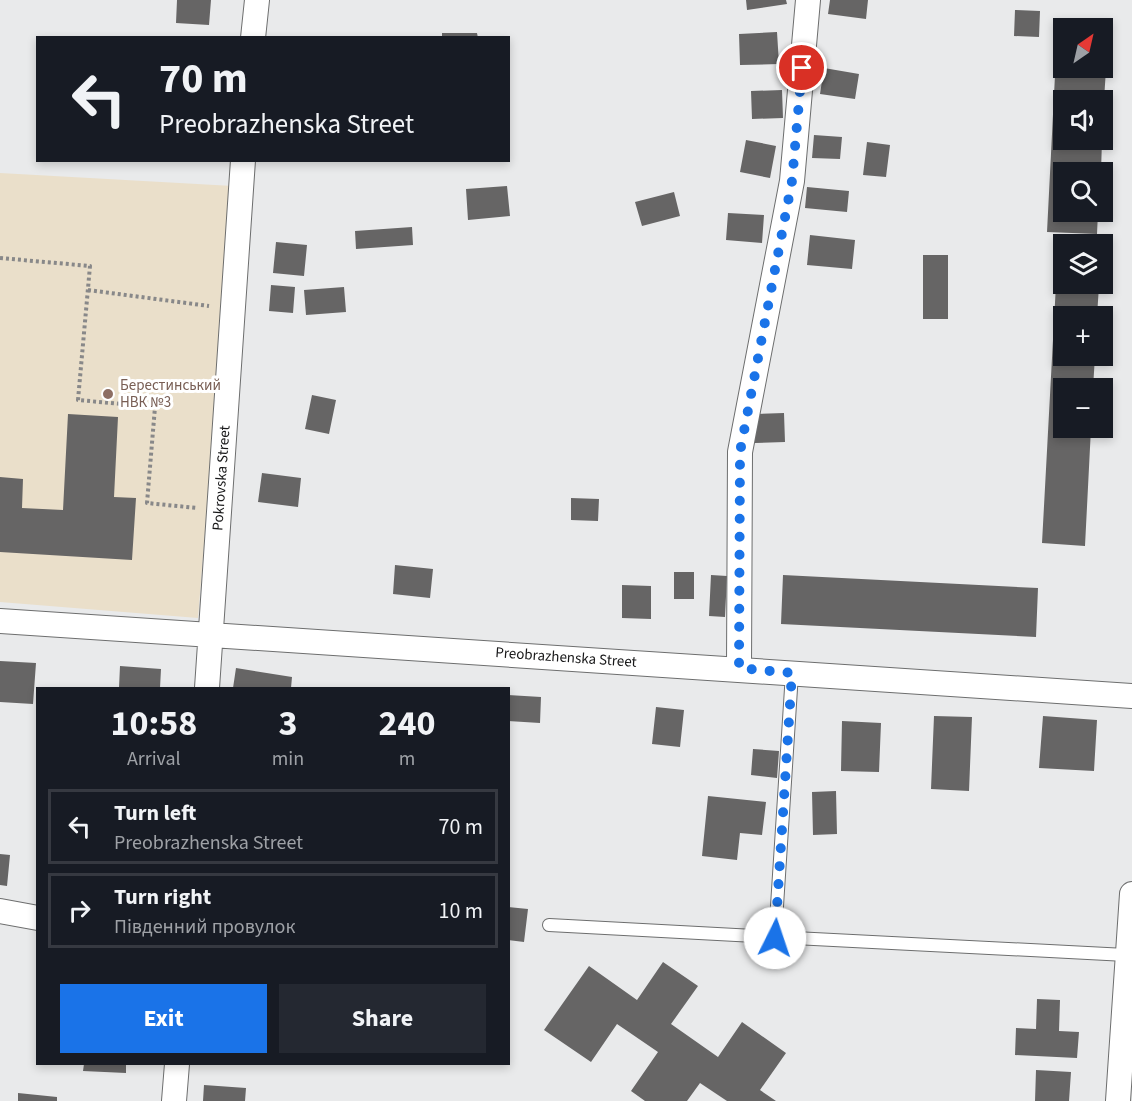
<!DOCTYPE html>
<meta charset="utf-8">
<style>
:root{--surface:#171b24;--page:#242831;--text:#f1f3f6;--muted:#9ea1a6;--line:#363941;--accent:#1a73e8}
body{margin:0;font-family:"Source Sans 3",sans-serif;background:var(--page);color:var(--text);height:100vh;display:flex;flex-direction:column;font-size:22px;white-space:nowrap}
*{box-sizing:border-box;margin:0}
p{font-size:20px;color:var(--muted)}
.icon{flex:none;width:33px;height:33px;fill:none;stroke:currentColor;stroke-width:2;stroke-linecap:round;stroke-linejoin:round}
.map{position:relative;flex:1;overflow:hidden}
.sheet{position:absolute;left:36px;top:687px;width:474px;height:378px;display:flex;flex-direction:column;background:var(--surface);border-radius:0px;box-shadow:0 3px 9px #0003}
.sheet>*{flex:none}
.top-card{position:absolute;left:36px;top:36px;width:474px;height:126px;border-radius:0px;box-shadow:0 3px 9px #0003;background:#171b24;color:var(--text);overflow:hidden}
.needle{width:39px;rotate:34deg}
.fabs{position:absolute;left:1053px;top:18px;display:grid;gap:12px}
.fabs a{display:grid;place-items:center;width:60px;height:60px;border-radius:0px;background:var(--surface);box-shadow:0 3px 9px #0003;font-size:30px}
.pin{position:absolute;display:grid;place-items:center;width:51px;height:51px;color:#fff;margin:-26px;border:3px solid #fff;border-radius:50%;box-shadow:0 2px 6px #0007}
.me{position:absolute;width:66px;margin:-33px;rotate:4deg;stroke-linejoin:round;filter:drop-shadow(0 0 4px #0008)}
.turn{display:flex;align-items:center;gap:21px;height:126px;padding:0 24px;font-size:27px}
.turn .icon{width:78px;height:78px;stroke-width:2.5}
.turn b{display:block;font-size:42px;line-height:51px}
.eta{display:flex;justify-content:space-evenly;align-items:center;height:102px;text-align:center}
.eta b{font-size:36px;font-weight:700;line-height:42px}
.primary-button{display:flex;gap:12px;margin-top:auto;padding:12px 24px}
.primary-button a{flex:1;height:69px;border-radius:0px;background:var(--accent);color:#fff;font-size:24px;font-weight:700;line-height:69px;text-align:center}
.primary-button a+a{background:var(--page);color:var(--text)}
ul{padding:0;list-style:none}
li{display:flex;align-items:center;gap:18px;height:75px;margin:0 12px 9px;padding:0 12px;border:3px solid var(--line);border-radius:0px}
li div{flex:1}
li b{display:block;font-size:22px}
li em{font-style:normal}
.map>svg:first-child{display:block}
.education{fill:#eadfca}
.building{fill:#666565}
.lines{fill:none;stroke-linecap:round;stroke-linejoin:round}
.lane-casing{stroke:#6d6e6e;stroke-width:14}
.street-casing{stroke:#6d6e6e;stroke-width:26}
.path{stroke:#888889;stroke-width:4;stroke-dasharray:3 3;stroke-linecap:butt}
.lane{stroke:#fff;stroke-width:12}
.street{stroke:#fff;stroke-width:24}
.route{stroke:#1a73e8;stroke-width:10;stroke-dasharray:0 18}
.education-dot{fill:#8d6e63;stroke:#fff;stroke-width:2}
.labels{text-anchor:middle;stroke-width:6;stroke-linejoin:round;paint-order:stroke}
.education-label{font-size:15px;fill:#785e54;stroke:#fff;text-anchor:start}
.street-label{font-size:15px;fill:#181819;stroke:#fff}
</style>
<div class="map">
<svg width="1132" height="1101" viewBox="0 0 1132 1101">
<rect width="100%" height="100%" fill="#e9eaeb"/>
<!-- education -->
<path class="education" d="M0,173L233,186L198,618L0,602Z"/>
<!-- building -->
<path class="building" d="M177,0H211L209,25L176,23Z
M746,0H786L787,4L747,10Z
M830,0H868L866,19L828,14Z
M1015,10L1040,11L1039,37L1014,36Z
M777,32L779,64L740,65L739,34Z
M442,33H477L478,38H442Z
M1057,36H1064V68H1102V38H1108L1104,100H1064V140H1102L1101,172H1064V212H1098L1097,234L1047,232Z
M824,68L859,74L855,99L820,94Z
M782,90L783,118L752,119L751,91Z
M814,135L842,137L840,159L812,158Z
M746,140L776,146L770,178L740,172Z
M867,142L890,145L886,177L863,175Z
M507,186L510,216L468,220L466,189Z
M807,187L849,191L847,212L805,208Z
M674,192L680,216L642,226L635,202Z
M728,213L764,215L762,243L726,240Z
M412,227L413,245L356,249L355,231Z
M810,235L855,240L852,269L807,265Z
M276,242L307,245L304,276L273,273Z
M923,255H948V319H923Z
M1056,284L1099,286L1097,316H1064V356H1095L1093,388H1064V428H1091L1085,546L1042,543Z
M271,285L295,287L293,313L269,311Z
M344,287L346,312L306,315L304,290Z
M312,395L336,400L329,434L305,429Z
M784,413L785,442L755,443L753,414Z
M68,414L118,417L114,497L136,498L132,560L0,552V477L23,479L22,508L63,510Z
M262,473L301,478L298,507L258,502Z
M571,498L599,499L598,521L571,520Z
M395,565L433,569L430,598L393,594Z
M674,572H694V599H674Z
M711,575L727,576L725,617L709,616Z
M783,575L1038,588L1036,637L781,624Z
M622,585L651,586V619L622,618Z
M0,661L36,663L33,704L0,702Z
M120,666L161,669L160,688H119Z
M236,668L292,677L291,688H233Z
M508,695L541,697L540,723L508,721Z
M656,707L684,710L680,747L652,744Z
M934,716L972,717L969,791L931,789Z
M1043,716L1097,720L1094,771L1039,768Z
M842,721L881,723L879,772L841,771Z
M753,749L779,751L777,778L751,775Z
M836,791L837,834L813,835L812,792Z
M708,796L766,802L762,835L740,833L737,860L702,856Z
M0,854L10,855L7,886L0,885Z
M508,907L528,909L524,942L508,940Z
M663,962L698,986L671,1024L718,1057L742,1022L786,1053L760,1090L776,1101H727L700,1083L687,1101H645L631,1091L658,1052L617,1024L591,1062L544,1030L589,966L637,1000Z
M1037,999L1060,1000L1059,1031L1079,1032L1077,1058L1015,1055L1016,1028L1036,1029Z
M84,1064H126V1073L83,1071Z
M1036,1070L1071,1072L1069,1101H1035Z
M204,1085L246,1088L245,1101H203Z
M18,1093L57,1097V1101H18Z"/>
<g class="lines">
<defs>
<path id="lane" d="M792,673L775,937L1126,955
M549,925L775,937"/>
<path id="street" d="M253,38L257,0
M0,621L1132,696
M739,668L740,452L792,181L808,0
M207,688L243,160
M0,911L38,918
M174,1101L177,1064
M1118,1101L1132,894"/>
</defs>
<!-- lane casing -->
<use href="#lane" class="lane-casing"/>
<!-- street casing -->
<use href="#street" class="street-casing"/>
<!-- path -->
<path class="path" d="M0,258L90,266L78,400L155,407L147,503L197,508
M88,290L209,306"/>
<!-- lane -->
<use href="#lane" class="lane"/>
<!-- street -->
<use href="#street" class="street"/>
</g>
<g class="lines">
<!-- route -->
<path class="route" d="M775,938L792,673L739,668L740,452L792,181L802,68"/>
</g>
<!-- markers -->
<circle class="education-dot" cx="108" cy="394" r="6"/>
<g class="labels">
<!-- education labels -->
<g class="education-label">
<text x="120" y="390">Берестинський<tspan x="120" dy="17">НВК №3</tspan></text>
</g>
<!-- street labels -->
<g class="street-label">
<text transform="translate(221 478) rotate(-86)" y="5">Pokrovska Street</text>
<text transform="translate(566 657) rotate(4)" y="5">Preobrazhenska Street</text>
</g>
</g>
</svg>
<div class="fabs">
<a><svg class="needle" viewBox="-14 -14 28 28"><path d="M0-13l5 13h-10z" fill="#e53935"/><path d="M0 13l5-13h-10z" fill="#9ea1a6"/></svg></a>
<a><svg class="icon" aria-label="sound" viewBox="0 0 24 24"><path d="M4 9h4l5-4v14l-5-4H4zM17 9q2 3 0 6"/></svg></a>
<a><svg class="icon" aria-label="search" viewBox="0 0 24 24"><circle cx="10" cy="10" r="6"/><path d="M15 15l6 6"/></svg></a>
<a><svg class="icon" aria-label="layers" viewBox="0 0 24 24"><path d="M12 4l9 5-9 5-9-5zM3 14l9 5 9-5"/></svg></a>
<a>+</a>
<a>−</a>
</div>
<div class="pin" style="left:802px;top:68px;background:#d93025"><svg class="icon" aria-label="arrive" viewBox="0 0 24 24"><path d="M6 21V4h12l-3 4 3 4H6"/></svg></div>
<svg class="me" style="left:775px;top:938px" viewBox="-20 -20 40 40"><circle r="19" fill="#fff"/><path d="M0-13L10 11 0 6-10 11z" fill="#1a73e8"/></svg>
<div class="top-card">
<div class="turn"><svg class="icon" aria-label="left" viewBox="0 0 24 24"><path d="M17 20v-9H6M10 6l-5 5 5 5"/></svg><div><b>70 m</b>Preobrazhenska Street</div></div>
</div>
<section class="sheet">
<div class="eta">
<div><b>10:58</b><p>Arrival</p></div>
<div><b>3</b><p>min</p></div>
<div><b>240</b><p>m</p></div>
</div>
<ul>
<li><svg class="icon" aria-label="left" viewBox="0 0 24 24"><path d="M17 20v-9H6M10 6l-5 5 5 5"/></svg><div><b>Turn left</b><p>Preobrazhenska Street</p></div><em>70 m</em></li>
<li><svg class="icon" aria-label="right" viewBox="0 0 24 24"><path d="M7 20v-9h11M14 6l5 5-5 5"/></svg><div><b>Turn right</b><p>Південний провулок</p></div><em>10 m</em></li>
</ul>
<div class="primary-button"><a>Exit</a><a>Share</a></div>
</section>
</div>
